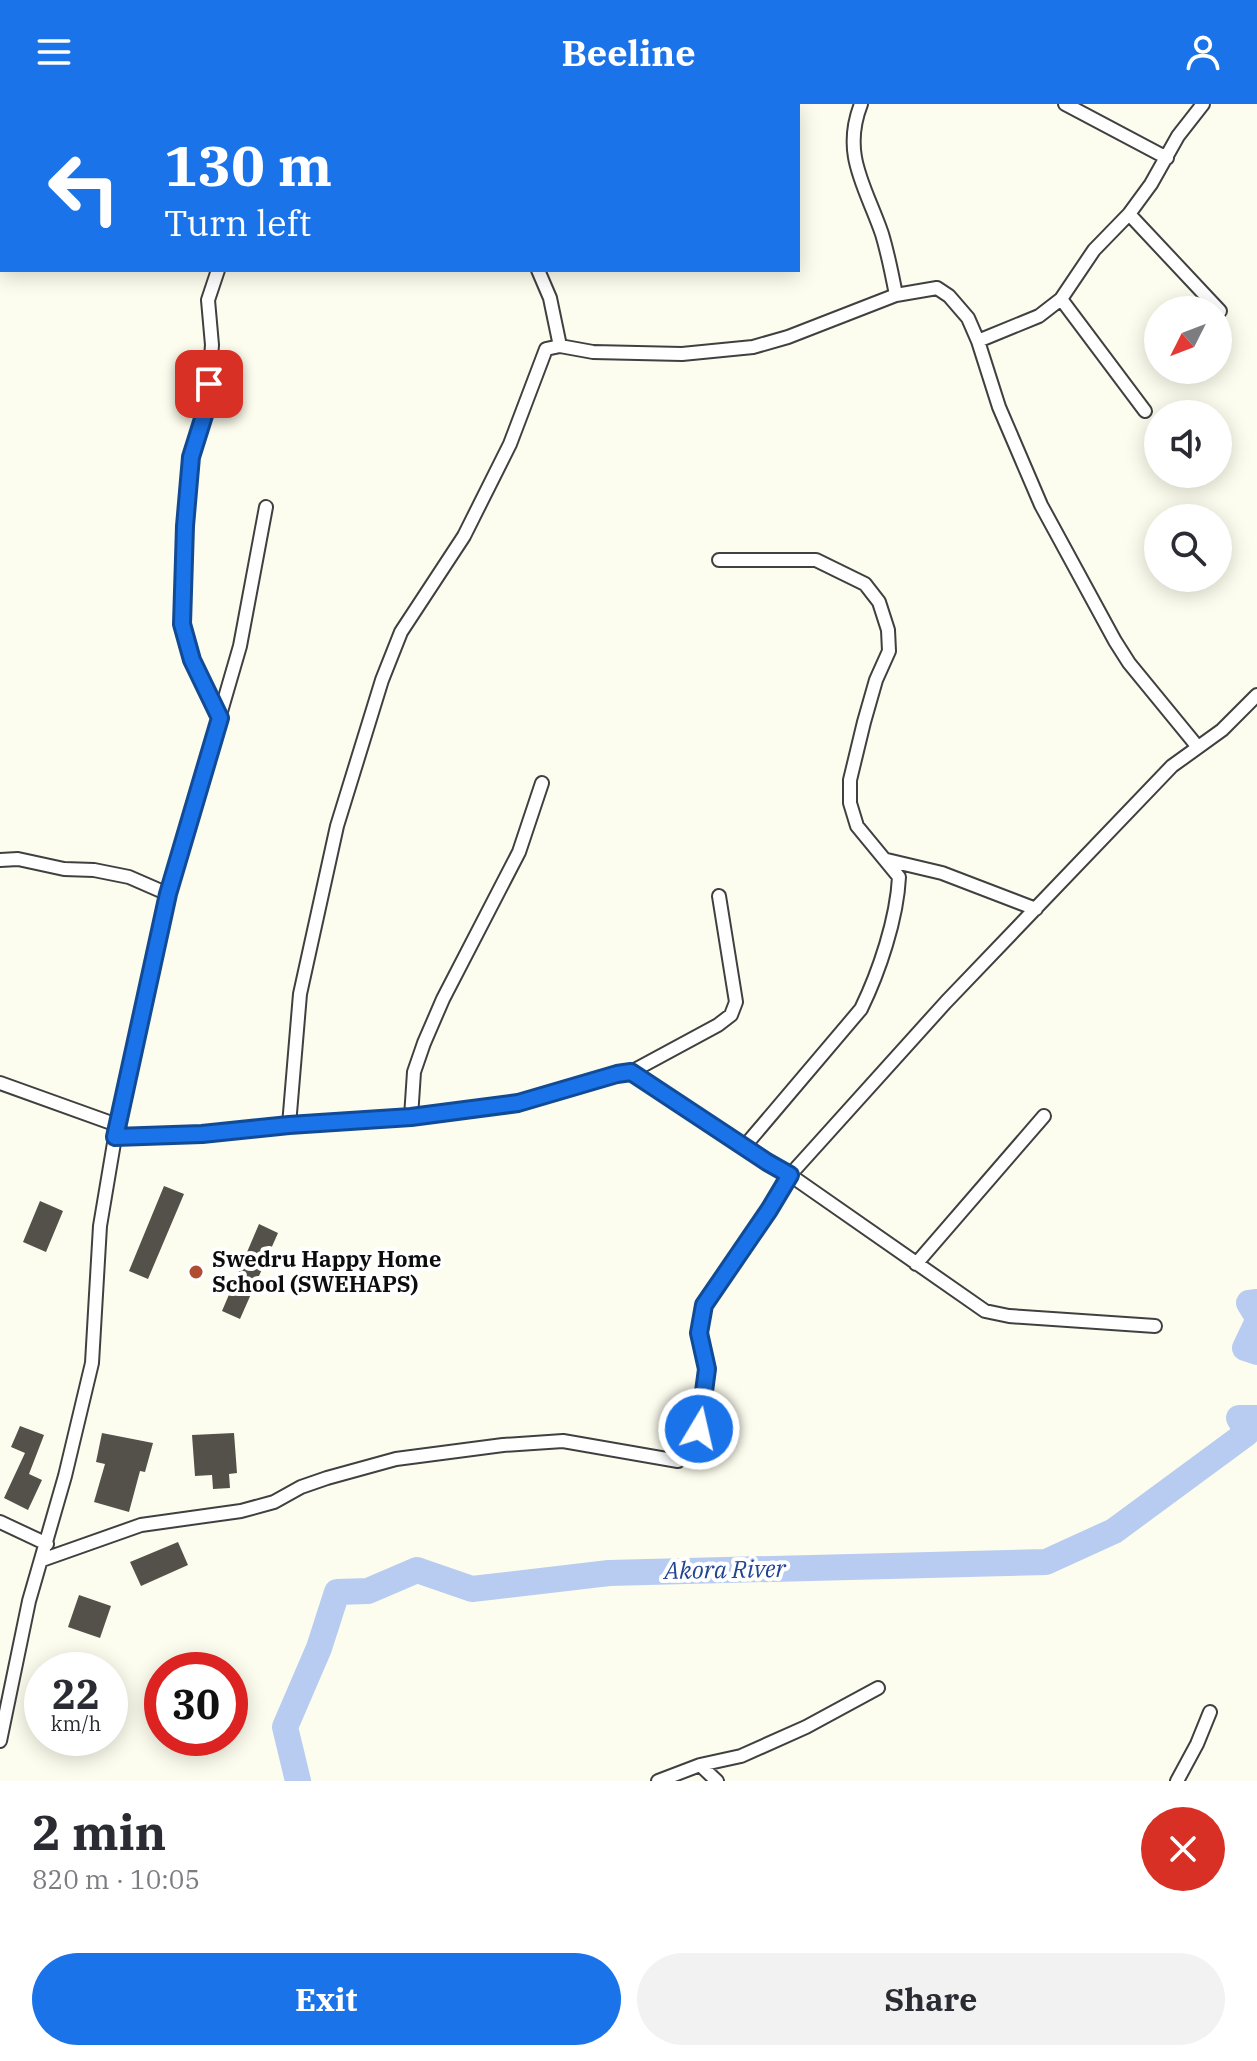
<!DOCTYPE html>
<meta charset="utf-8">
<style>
:root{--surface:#fff;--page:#f2f2f3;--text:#2b2b33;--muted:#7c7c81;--accent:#1a73e8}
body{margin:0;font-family:"IBM Plex Serif",serif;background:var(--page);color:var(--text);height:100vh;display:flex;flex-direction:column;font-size:30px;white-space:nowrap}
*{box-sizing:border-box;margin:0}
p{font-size:26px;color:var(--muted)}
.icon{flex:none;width:44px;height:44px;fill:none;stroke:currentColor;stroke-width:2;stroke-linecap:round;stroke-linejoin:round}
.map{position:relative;height:1677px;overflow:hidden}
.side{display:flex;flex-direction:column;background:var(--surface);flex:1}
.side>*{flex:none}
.banner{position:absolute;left:0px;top:0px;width:800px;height:168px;box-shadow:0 4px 20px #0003;background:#1a73e8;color:#fff;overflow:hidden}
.needle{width:52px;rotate:228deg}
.tools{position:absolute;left:1144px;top:192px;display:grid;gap:16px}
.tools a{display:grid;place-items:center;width:88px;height:88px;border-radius:50%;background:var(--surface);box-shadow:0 4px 20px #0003;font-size:40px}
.speed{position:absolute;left:24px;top:1548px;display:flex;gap:16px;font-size:40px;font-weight:700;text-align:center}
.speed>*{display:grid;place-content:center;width:104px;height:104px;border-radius:50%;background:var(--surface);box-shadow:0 4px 20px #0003;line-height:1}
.speed small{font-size:20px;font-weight:400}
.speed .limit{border:12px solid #d22;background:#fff;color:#111}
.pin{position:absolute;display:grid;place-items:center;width:68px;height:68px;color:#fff;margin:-34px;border-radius:16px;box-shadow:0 4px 12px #0006}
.me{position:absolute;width:88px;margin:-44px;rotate:9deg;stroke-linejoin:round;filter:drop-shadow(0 0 6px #0008)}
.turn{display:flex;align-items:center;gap:28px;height:168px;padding:0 32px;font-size:36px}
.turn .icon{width:104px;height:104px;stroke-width:2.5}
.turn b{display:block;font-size:56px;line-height:68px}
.round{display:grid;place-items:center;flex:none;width:84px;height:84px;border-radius:42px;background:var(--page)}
.head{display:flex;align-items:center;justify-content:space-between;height:136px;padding:0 32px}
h1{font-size:48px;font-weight:700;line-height:60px}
.cta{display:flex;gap:16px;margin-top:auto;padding:16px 32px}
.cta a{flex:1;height:92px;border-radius:48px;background:var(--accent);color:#fff;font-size:32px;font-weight:700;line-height:92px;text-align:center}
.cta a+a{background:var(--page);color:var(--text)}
header{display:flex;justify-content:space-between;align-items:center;height:104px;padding:0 32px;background:var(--accent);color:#fff;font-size:36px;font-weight:700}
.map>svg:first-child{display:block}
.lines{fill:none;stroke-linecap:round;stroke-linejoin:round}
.river{stroke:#b7ccf0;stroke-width:26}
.building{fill:#54514a}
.street-casing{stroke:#404040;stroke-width:16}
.street{stroke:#fff;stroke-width:12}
.route-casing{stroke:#114b97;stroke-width:20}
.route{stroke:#1a73e8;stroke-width:14}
.poi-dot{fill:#b04c31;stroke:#fff;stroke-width:3}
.labels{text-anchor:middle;stroke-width:8;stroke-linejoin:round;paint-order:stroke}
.poi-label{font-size:22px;font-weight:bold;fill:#0d0d0d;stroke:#fff;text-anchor:start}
.water-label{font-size:24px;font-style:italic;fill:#214493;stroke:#fff}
</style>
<header><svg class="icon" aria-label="menu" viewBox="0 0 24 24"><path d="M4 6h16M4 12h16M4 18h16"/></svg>Beeline<svg class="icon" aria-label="person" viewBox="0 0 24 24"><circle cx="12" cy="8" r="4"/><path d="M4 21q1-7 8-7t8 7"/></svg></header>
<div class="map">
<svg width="1257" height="1677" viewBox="0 0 1257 1677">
<rect width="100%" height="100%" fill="#fcfdee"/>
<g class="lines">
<!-- river -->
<path class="river" d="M1257,1198L1249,1199L1257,1212
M1257,1219L1245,1244L1257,1248
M298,1677L285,1623L319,1544L337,1488L368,1487L417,1466L472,1485L609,1469L1046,1458L1114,1427L1247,1329L1239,1314H1257"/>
</g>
<!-- building -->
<path class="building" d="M164,1082L184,1090L148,1175L129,1167Z
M40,1097L63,1107L46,1148L23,1138Z
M259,1120L278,1129L240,1215L222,1207Z
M20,1322L44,1331L29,1370L42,1376L28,1406L4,1394L25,1349L11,1343Z
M102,1329L153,1339L145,1368L140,1367L129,1408L94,1398L105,1360L96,1358Z
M234,1329L237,1369L229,1370L230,1384L213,1385L212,1371L195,1372L192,1331Z
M178,1438L188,1461L141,1482L130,1458Z
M79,1491L111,1502L100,1534L68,1523Z"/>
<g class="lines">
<defs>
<path id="street" d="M276,0L277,2
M861,0C841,51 866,83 882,130C888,150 892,170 896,191
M1065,0L1167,54
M290,2L294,0
M565,2V0
M1129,110L1220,207
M218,166L208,196L212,241L207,302L191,353L185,422L182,520L192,556L220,614
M538,166L550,194L560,242
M1061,195L1145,307
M978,237L1039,212L1061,195L1094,146L1129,110L1151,80L1178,32L1203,0
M719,456H816L865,480L879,498L888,526L889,547L876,576L864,618L850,676V699L857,722L899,773C897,815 879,868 861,905L744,1043
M0,756L18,755L64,765L94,766L129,773L168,790
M887,756L942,769L1036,805
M631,968L718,921L731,911L736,898L719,792
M0,979L117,1021
M411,1013L414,968L424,939L443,895L519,748L542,679
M289,1021L300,890L337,722L382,576L401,528L464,432L510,340L546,245L560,242L593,248L682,250L753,243L788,233L896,191L937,184L949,192L968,214L978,237L999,303L1041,401L1115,537L1129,559L1197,642
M115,1033L202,1030L289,1021L411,1013L518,999L617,970L631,968L790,1071L985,1207L1009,1212L1155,1222
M916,1160L1044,1012
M0,1418L47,1440
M42,1456L141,1421L241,1407L274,1398L301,1383L327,1374L396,1355L503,1341L563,1337L678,1357L688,1347L699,1325L707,1265L699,1229L704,1201L769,1106L790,1071L946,898L1172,662L1222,626L1257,591
M0,1637L29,1497L65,1372L92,1259L100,1122L115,1033L168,790L240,542L266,403
M700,1661L717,1677
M658,1677L700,1661L741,1652L806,1623L878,1584
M1177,1677L1197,1640L1210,1608"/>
</defs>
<!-- street casing -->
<use href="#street" class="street-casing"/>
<!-- street -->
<use href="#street" class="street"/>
</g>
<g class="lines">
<defs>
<path id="route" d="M209,280L207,302L191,353L185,422L182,520L192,556L220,614L168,790L115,1033L202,1030L289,1021L411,1013L518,999L617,970L631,968L767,1058L790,1071L769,1106L704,1201L699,1229L707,1265L699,1325"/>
</defs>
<!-- route casing -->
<use href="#route" class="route-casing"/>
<!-- route -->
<use href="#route" class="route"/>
</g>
<!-- markers -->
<circle class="poi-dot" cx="196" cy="1168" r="8"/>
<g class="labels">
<!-- poi labels -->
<g class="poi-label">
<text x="212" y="1163">Swedru Happy Home<tspan x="212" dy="25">School (SWEHAPS)</tspan></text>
</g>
<!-- water labels -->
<g class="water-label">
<text transform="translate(725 1466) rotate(-1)" y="8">Akora River</text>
</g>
</g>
</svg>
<div class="tools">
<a><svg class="needle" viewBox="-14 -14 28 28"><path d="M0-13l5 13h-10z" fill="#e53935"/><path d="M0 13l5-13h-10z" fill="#7c7c81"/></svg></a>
<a><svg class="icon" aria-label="sound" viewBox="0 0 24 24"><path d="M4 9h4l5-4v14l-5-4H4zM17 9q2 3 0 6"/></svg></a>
<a><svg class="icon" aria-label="search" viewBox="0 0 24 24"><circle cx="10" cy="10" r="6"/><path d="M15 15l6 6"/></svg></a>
</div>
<div class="speed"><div>22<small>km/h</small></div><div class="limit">30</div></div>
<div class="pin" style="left:209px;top:280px;background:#d93025"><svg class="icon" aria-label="arrive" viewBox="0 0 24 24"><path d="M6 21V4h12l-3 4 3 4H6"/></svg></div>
<svg class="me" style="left:699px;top:1325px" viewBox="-20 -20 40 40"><circle r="17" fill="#1a73e8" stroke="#fff" stroke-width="3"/><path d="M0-11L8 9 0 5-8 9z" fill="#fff"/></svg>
<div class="banner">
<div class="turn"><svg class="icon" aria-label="left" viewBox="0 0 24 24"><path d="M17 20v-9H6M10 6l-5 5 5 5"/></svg><div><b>130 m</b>Turn left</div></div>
</div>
</div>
<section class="side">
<div class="head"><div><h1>2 min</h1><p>820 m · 10:05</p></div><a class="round" style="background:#d93025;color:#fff"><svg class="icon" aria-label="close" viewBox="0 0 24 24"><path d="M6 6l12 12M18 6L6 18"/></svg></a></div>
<div class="cta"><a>Exit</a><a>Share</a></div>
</section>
